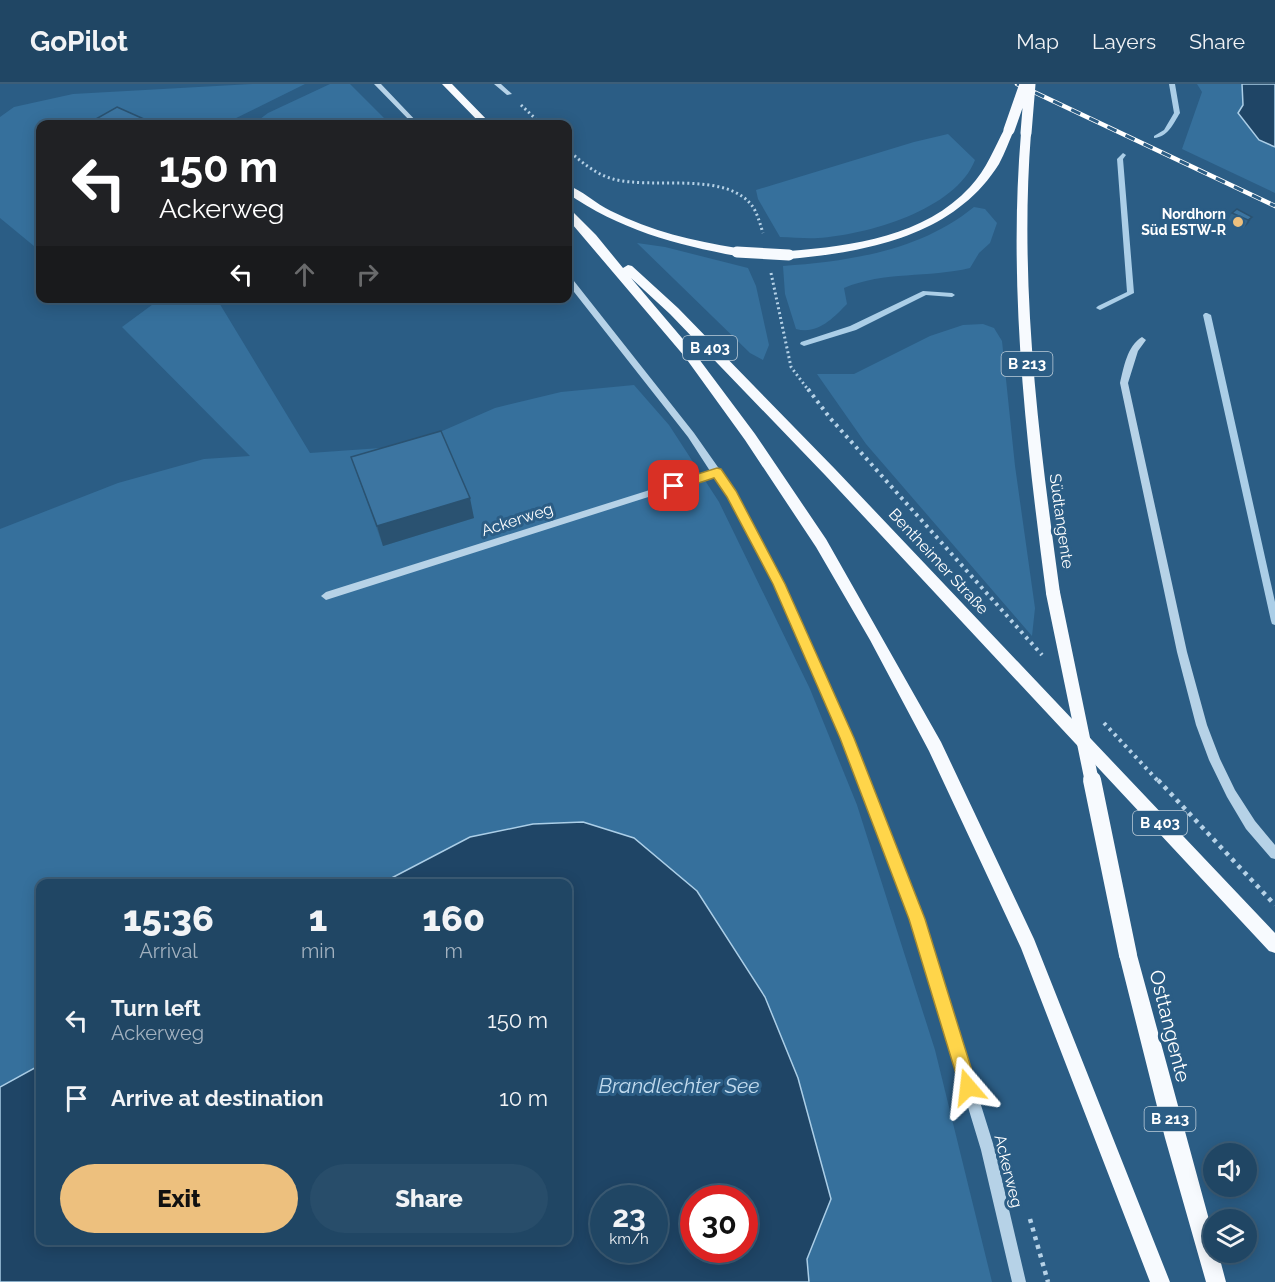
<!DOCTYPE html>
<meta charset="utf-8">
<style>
:root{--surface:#204664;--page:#284d6a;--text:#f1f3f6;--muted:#a2b1bf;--line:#3d5e78;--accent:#edc07e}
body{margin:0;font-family:Raleway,sans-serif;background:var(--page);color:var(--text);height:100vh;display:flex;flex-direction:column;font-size:22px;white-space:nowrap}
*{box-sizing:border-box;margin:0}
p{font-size:20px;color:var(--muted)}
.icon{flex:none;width:33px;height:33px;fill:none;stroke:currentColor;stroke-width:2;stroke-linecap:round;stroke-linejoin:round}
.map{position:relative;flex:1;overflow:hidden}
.details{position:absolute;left:36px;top:795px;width:536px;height:366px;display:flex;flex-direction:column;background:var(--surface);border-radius:12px;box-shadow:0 3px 15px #0003,0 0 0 2px var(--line)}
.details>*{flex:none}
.hud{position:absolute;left:36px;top:36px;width:536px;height:183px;border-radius:12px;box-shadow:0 3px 15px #0003,0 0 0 2px var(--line);background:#202124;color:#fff;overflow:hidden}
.controls{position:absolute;left:1203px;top:1059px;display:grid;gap:12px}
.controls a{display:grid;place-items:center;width:54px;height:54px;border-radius:50%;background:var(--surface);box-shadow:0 3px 15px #0003,0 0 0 2px var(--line);font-size:30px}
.speed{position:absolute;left:590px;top:1101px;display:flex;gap:12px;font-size:30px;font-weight:700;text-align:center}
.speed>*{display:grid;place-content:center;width:78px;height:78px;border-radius:50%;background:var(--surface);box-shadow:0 3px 15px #0003,0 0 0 2px var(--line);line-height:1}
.speed small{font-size:15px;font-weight:400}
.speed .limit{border:9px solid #d22;background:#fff;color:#111}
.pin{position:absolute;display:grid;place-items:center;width:51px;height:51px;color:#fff;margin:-26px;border-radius:12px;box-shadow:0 3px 9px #0006}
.me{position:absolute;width:66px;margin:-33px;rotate:343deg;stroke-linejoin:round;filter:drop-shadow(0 0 4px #0008)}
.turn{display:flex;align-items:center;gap:21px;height:126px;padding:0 24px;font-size:27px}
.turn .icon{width:78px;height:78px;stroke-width:2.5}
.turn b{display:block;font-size:42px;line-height:51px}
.lanes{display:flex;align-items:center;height:57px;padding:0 24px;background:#0003;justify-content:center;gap:30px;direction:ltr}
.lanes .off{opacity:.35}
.eta{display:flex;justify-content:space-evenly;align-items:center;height:102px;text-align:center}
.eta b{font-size:36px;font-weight:800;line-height:42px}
.button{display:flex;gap:12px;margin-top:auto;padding:12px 24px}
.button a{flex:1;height:69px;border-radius:36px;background:var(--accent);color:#111;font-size:24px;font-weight:800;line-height:69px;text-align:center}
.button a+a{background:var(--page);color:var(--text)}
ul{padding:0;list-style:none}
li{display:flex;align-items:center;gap:18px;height:78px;padding:0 24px}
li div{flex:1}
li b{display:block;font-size:22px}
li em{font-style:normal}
header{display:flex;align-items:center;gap:36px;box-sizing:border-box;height:84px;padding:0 30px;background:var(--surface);border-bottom:2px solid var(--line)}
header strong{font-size:28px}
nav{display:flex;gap:33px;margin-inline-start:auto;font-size:21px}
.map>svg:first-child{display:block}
.green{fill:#36709c}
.water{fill:#1f4566;stroke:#abcee7;stroke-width:1.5;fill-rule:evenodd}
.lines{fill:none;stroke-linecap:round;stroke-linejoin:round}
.stream{fill:#abcee7;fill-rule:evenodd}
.path-far2{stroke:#b6d2e7;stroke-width:3;stroke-dasharray:2 3;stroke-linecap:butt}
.path-far1{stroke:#b6d2e7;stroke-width:4;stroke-dasharray:3 4.5;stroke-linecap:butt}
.path{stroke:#b6d2e7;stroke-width:4.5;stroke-dasharray:4 5;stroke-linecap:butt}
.minor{fill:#b6d2e7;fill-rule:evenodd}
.major{fill:#f7fafe;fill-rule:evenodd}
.rail-casing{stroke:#fff;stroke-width:4.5}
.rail{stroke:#2b5d85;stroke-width:3;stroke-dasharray:10;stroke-linecap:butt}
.major-bridge-far2{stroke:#f7fafe;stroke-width:11}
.major-bridge-far1{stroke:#f7fafe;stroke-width:14}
.major-bridge{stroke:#f7fafe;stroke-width:18}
.wall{fill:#34658a}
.shaded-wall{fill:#2a5271}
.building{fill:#3c75a1;stroke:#2a5271;stroke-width:1.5}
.route{fill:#ffd54a;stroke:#a68a30;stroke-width:1.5}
.poi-dot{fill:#edc07e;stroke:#2b5d85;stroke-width:2}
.labels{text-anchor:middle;stroke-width:6;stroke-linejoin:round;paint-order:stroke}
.far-poi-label{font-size:14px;font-weight:bold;fill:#fff;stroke:#2b5d85;text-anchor:end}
.shield{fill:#2b5d85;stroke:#bfceda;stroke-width:1.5}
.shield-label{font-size:15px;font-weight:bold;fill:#fff}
.street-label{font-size:16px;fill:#fff;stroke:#2b5d85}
.near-street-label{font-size:20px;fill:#fff;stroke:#2b5d85}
.near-water-label{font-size:21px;font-style:italic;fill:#c2dbee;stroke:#2b5d85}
</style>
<header>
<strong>GoPilot</strong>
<nav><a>Map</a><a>Layers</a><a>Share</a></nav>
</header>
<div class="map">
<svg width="1275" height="1198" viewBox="0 0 1275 1198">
<rect width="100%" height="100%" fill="#2b5d85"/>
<!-- green -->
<path class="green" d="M252,0H305L224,40H40V167L0,134V33L14,23L73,10Z
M330,0H350L390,40H262L256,38L268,29Z
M1197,0H1242L1243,21L1259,56L1275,63V109L1182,65L1202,8Z
M948,50L975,76C956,126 866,151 818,154C806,155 793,153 780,153L758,115L756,106L914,58Z
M974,123L985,125L997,139L990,159L979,169L970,184C929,194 884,187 844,204L847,220C833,234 818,251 796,245L785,210L783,182C850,177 920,167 974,123Z
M637,159L665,163L748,184L756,202L769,261L763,276L750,269Z
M160,215H222L218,217L310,369L395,363L440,348L495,324L561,308L634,301L669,341L719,418L810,605L857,721L935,966L992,1198H809L807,1176L831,1115L765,913L697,807L470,753L382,799L40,800V981L0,1003V445L118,399L204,375L250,372L122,243Z
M983,240L994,244L1002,257L1015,382L1035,524L1032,552L866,360L817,290H854L930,252L963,241Z"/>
<!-- water -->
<path class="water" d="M1242,0H1275V63L1259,56L1238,29L1243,21Z
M583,738L634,754L697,807L765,913L798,994L831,1115L807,1175L809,1198H0V1003L40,981V1156H567V800L382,799L470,753L533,740ZM603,1114H654V1166H603ZM693,1114H744V1166H693Z"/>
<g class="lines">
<!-- stream -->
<path class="stream" d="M1169,0H1175L1180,29C1173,40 1168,53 1154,54V52L1164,46L1174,29Z
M1123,69L1126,71L1123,75L1134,209L1100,226L1096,224L1098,222L1127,208L1117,75Z
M923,207L952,209L955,211L952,213L926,211L856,246L804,262L800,260L801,258L850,242Z
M1205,229H1207L1211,231L1275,518V541L1272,540L1271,537L1203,231Z"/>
<!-- path-far2 -->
<path class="path-far2" d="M521,21L541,40
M567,65C580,77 595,90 613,95C652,106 727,86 753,123C758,131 760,140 763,149
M771,189L791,283L809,307"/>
<!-- path-far1 -->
<path class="path-far1" d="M808,305L830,334L1042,571
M1104,639L1159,698"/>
<!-- path -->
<path class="path" d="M1158,696L1275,821
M1030,1135L1048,1198"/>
<!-- minor -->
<path class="minor" d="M374,0H381L419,40H413Z
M494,0H501L512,10L507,11Z
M567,191L570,192L694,349L720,386L735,409L784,500L852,654L923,835L995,1066L1026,1198H1012L981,1066L911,835L842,654L774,500L728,413L714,392L326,516L321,512L326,508L710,387L688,353L567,199Z
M1142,253L1146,256L1138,267L1128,299L1187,568L1207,641L1220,675L1235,706L1255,737L1275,761V775L1271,774L1246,745L1227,713L1209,676L1196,641L1177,568L1120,299C1124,283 1127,262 1142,253Z"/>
<!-- major -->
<path class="major" d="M442,0H452L491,40H481Z
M1005,44L1014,46C1009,57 1005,69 999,80C954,152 867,168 789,175L783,171L789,167C853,162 925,152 970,103C987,85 994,64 1005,44Z
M1026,46L1031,49C1019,203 1039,356 1060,509L1058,513H1048L1046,509C1026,356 1008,203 1021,49Z
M567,101C582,106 596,120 611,127C651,147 693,157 737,164L743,168L737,172C676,161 618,145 567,109Z
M567,125L571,126L596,151L623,184L628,181L632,182L678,224L835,385L1275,849V869L1269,867L825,391L670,230L631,194L693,267L755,350L826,455L941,658L1034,855L1170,1198H1150L1021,864L929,667L870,556L816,463L745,356L685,273L567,134Z
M1128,862L1134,865L1137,871L1214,1154V1168H1218L1226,1198H1206L1165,1054L1119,871L1122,865Z"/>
<defs>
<path id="rail" d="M1017,0L1275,122"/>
</defs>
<!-- rail casing -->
<use href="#rail" class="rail-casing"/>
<!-- rail -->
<use href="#rail" class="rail"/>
<!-- major-bridge-far2 -->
<path class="major-bridge-far2" d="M1009,46L1024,3
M1026,49L1030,0
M737,168L789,171"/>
<!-- major-bridge-far1 -->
<path class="major-bridge-far1" d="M1053,509L1092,698"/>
<!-- major-bridge -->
<path class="major-bridge" d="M1092,696L1128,871"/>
</g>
<!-- wall -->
<path class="wall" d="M1232,129L1252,133L1248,140L1244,144L1228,136Z
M351,373L474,434L383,462Z"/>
<!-- shaded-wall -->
<path class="shaded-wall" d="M1252,133L1248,140L1244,144L1248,136Z
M470,414L474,434L383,462L377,442Z"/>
<!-- building -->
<path class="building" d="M117,23L155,40H87Z
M1237,125L1252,133L1248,136L1232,129Z
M441,347L470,414L377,442L351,373Z"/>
<!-- route -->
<path class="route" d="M717,384L721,385L736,407L785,500L854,654L925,835L977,1003L974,1009L968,1011L962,1009L960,1003L909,835L840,654L773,500L727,413L714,394L674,407L668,402L669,399Z"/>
<!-- markers -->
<circle class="poi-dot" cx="1238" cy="138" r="6"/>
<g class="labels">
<!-- far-poi labels -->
<g class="far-poi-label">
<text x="1226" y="135">Nordhorn<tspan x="1226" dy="16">Süd ESTW-R</tspan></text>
</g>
<!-- shield labels -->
<g class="shield">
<rect x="683" y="252" width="54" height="24" rx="4.5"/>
<rect x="1001.5" y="268" width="51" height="24" rx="4.5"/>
<rect x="1133" y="727" width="54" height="24" rx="4.5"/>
<rect x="1144.5" y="1023" width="51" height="24" rx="4.5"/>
</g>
<g class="shield-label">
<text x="710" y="269">B 403</text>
<text x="1027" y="285">B 213</text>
<text x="1160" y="744">B 403</text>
<text x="1170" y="1040">B 213</text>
</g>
<!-- street labels -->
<g class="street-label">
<text transform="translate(517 435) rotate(-18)" y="6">Ackerweg</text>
<text transform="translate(1062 437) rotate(82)" y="6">Südtangente</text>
<text transform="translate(939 477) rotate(47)" y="6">Bentheimer Straße</text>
<text transform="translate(1009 1087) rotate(76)" y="6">Ackerweg</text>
</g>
<!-- near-street labels -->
<g class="near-street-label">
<text transform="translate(1170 942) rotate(76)" y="7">Osttangente</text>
</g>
<!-- near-water labels -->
<g class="near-water-label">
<text x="679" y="1009">Brandlechter See</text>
</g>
</g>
</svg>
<div class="controls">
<a><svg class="icon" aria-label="sound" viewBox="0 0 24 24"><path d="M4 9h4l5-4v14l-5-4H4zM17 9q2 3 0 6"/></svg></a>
<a><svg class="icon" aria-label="layers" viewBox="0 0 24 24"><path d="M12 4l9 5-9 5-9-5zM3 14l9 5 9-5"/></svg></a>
</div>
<div class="speed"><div>23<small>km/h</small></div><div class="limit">30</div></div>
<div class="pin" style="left:674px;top:402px;background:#d93025"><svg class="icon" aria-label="arrive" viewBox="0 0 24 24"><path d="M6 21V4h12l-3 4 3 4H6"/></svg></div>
<svg class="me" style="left:968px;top:1003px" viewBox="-20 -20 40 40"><path d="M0-17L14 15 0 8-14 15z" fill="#ffd54a" stroke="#fff" stroke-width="4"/></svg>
<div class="hud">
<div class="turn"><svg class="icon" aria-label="left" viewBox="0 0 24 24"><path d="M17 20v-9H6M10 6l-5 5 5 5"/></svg><div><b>150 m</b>Ackerweg</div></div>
<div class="lanes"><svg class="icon" aria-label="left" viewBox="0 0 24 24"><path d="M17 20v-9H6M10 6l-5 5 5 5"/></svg><svg class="icon off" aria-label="ahead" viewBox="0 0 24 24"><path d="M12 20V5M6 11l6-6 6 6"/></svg><svg class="icon off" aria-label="right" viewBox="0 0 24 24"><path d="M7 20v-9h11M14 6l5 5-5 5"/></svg></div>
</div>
<section class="details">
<div class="eta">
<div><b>15:36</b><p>Arrival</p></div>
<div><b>1</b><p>min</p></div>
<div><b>160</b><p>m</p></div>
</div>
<ul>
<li><svg class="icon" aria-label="left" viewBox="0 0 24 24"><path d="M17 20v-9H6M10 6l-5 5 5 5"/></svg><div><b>Turn left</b><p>Ackerweg</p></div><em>150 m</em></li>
<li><svg class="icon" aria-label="arrive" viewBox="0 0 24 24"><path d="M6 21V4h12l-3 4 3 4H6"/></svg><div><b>Arrive at destination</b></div><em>10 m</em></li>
</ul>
<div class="button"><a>Exit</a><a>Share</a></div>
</section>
</div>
